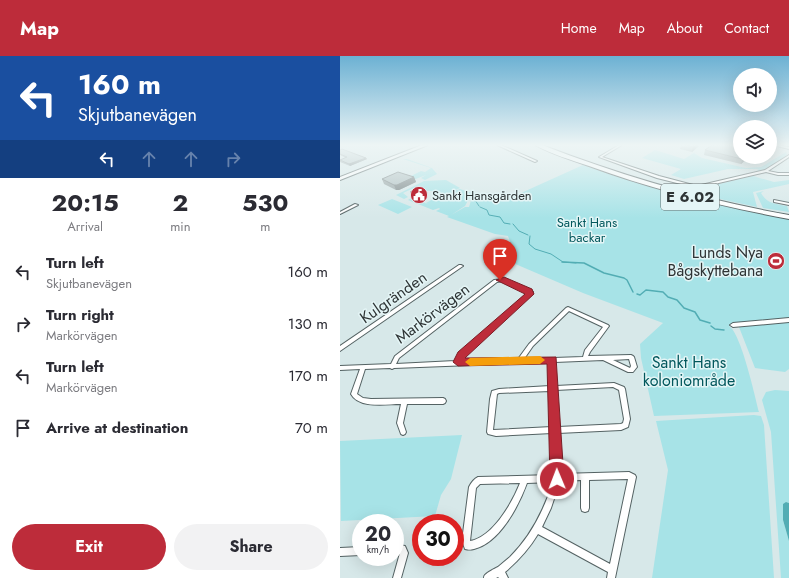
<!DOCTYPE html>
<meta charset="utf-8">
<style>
:root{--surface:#fff;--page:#f2f2f3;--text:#2b2b33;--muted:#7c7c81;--accent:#bd2c3a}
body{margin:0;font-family:Jost,sans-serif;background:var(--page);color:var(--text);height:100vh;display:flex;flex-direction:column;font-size:15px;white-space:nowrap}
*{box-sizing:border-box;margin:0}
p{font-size:13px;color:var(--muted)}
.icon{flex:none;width:22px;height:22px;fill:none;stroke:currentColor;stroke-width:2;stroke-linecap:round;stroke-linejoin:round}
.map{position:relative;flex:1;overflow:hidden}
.side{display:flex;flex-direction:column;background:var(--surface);width:340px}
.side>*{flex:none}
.top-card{background:#1a4fa0;color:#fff;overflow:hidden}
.fabs{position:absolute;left:393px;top:12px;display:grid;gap:8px}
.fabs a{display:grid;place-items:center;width:44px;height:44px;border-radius:50%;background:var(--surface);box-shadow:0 4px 16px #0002;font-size:20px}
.speed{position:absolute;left:12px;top:458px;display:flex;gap:8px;font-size:20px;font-weight:700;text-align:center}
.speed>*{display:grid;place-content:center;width:52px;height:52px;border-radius:50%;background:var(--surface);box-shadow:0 4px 16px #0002;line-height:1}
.speed small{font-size:10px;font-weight:400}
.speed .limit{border:6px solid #d22;background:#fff;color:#111}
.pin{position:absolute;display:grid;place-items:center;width:34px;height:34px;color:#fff;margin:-41px -17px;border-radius:50% 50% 50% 0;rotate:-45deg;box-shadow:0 0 4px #0007}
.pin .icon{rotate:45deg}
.me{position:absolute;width:44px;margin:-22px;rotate:359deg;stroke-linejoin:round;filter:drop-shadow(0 0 3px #0008)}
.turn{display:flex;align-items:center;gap:14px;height:84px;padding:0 12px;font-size:18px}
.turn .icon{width:52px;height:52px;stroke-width:2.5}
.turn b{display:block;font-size:28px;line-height:34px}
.lanes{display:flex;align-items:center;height:38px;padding:0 12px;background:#0003;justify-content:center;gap:20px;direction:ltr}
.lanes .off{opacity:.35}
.eta{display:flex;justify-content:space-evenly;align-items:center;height:68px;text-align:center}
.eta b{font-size:24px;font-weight:700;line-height:28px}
.button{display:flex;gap:8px;margin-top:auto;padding:8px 12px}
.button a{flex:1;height:46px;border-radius:24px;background:var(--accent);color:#fff;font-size:16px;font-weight:700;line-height:46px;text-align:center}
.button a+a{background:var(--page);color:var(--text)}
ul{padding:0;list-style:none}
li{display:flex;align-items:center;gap:12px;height:52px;padding:0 12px}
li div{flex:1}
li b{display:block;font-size:15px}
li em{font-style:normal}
header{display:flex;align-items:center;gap:24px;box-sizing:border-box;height:56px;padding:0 20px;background:var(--accent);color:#fff}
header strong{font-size:19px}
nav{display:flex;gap:22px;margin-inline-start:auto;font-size:14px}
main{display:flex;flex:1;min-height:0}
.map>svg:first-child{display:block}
.green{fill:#a7e3e7}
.water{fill:#52adb4}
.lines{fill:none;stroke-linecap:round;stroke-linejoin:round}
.stream-far1{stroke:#52adb4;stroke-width:1}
.stream{stroke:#52adb4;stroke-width:1.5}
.minor-casing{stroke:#546263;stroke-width:2}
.tertiary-casing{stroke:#546263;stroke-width:2}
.secondary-casing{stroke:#546263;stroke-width:2}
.primary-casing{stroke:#546263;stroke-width:2}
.minor{fill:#fff;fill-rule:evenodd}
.tertiary{fill:#fff;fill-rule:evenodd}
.secondary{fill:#fff;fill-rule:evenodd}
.primary{fill:#fff;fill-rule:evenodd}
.wall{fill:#96a3a4}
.shaded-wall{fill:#7a8586}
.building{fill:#aebebf;stroke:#7a8586}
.route{fill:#bd2c3a;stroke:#7b1d26}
.slow{fill:#f59e0b}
.labels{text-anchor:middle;stroke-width:3;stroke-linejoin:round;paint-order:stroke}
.far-poi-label{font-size:13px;fill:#2e3435;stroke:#e4f5f6;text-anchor:start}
.far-park-label{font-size:13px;fill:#02575c;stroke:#e4f5f6}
.shield{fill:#e4f5f6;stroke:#656e6f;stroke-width:1}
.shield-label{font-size:15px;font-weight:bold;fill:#2e3435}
.poi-label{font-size:16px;fill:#2e3435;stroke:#e4f5f6;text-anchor:end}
.street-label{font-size:16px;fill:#2e3435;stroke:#e4f5f6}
.park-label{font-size:16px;fill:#02575c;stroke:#e4f5f6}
</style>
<header>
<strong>Map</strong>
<nav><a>Home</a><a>Map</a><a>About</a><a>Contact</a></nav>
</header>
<main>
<section class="side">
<div class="top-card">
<div class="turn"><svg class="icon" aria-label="left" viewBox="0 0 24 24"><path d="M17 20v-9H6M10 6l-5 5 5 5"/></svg><div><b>160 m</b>Skjutbanevägen</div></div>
<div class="lanes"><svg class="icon" aria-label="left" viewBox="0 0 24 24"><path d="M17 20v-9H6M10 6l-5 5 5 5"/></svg><svg class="icon off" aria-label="ahead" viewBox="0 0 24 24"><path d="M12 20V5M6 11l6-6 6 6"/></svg><svg class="icon off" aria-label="ahead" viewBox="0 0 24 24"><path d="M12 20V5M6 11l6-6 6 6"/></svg><svg class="icon off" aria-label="right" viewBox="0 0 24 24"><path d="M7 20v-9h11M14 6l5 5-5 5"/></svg></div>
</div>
<div class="eta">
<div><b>20:15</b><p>Arrival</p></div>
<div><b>2</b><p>min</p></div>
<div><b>530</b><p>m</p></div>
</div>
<ul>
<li><svg class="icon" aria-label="left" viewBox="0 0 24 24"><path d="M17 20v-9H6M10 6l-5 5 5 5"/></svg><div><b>Turn left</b><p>Skjutbanevägen</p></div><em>160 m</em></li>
<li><svg class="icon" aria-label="right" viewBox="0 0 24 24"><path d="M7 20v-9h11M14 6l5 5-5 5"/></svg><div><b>Turn right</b><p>Markörvägen</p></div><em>130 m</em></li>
<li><svg class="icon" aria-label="left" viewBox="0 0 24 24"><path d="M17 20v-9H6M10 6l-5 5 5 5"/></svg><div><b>Turn left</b><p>Markörvägen</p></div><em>170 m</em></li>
<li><svg class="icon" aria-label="arrive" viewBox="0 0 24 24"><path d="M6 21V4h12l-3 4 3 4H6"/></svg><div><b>Arrive at destination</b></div><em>70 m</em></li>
</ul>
<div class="button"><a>Exit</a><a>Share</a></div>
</section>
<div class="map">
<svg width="449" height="522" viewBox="0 0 449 522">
<rect width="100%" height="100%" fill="#d7e8e9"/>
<!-- green -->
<path class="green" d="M315,94L344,103L354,97L362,102L406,112L421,111L446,96L447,99L427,113L419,116L417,114L419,113H388L344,123L331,119L341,113L302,102Z
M63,103H67L92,112L97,118L85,124L81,122L86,119L73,124L67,122L81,115L85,116L91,112Z
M243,109C310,133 379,151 449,163V262L389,270C401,277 415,340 419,356L314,360L301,302L300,288L323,267L243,237L173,207C170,197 172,189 168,180L155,178L107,161L109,160L96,155L100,153L99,152L93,154L68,144L71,142L88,148L86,147L93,143L92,142L95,138L101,137L100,135H76L78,133L76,131L63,137L68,141L64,143L56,139L84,125L106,124L120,132L109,137L120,133L132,137L125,150L111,159L125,151H129L133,138L135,137L150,142V141L156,143V141L162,140L170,142Z
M413,120L434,126L449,124V128L413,136L417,151L352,137L358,133Z
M424,135L421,137C427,148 437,148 447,150L449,156L423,152L416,137Z
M52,143L72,151L58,158L38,149Z
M449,266V313L445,316L415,312L399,271Z
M435,334L449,335V447L446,446L443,464L449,485V522H441L431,376L422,344L426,336Z
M414,359L421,360L424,369L434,522H312L328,414L316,365Z
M122,379L111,423L101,439L95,460L1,465L0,385Z"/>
<!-- water -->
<path class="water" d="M446,446L449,447V485L443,464V448Z"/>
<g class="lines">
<!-- stream-far1 -->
<path class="stream-far1" d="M135,144L139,150
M140,151L147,154L149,159L160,161L164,167L170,168
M173,168L179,175L188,179
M190,180L189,188L195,193L211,198L223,206L236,207"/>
<!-- stream -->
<path class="stream" d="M222,206L244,207L264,217L284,222L287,224L293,236
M297,238L300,239L306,234L323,236L328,241L337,244L344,252L355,256L360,264L370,267
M371,270L375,273L384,274"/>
<defs>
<path id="minor" d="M157,89H161L197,105L195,106Z
M279,89H282L262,101L319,120L357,130L425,114L449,99V101L428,115L438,117H449V119H438L426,116L357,132L317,122L259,101Z
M434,144L449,147V149L434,146Z
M15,148L18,149L0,158V156Z
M119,209H121L123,210L0,295V290Z
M164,223L193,236V237L123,300L121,305L178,303L189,288L226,252L228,251L268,269L269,270L250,296L248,300L291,299L293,300L294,301L297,311L293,316H288L263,304L215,306L216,330L274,327L284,331L285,333L290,363L288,371L281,374L218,377L220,418L289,416L295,419L296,421L275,522H267L268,516L198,478C189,493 178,505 165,516L168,522H159L158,521L156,522H144C144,521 144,520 145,519C148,516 154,513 158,511C162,508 166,504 170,501C191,480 204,454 213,426L187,427C179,449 160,487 134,493C130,494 129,494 125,493L122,485L129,431C131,427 134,423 138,421L213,419L212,377L156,380L148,378L147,376L150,343L152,335L159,333L210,330L209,306L54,312L52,313L50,312L25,313L17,338L23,342L31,343L103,342L105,343L106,345L105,347L103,348H67L63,367L66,376L65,378L63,379L61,378L57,367L61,348C46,348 19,353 11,338L20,313L0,314V310L51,308L55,300L154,224ZM163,225L188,237L119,298L115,305L56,308L59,302L157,226ZM229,255L263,271L245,294L243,301L184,303L193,290ZM289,303L291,310L290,312L273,304ZM273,331L279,334L284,363L283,367L281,368L218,371L216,334ZM210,335L212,371L153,374L157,338L159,337ZM288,423L270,508L202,471L211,452L220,425L241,424V452L242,455L245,456L248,455L249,452V424ZM180,427C172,447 153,481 130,485L136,432L140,428Z
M449,262V266L393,271L390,269L393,267Z
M55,488L65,490L68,497L61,522H53L60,497L55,496Z
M21,491V499L0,500V492Z"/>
<path id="tertiary" d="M436,89L449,91V93L437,90Z"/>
<path id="secondary" d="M82,89H88L0,124V121Z"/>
<path id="primary" d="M195,89H202C282,120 364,144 449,159V163C381,150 314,134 249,110C231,104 211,98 195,89Z"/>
</defs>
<!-- minor casing -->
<use href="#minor" class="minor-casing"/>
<!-- tertiary casing -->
<use href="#tertiary" class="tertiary-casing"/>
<!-- secondary casing -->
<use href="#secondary" class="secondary-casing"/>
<!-- primary casing -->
<use href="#primary" class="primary-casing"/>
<!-- minor -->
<use href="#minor" class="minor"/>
<!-- tertiary -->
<use href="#tertiary" class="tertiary"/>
<!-- secondary -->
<use href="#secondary" class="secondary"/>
<!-- primary -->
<use href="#primary" class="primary"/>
</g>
<!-- wall -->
<path class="wall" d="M341,89H360L352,96L340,93Z
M0,94L26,102L27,103L10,110L0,106V104L6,102L0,99Z
M365,94L400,101H409L401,108L364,99Z
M74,121L76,126L59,134H56L44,128L42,123Z
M70,136H81L82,140L77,142L71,140Z"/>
<!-- shaded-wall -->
<path class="shaded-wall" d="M355,89H360L352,96L353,91Z
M405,101H409L401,108L402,103Z
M26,102L27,103L10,110L9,108Z
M74,121L76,126L59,134H56L54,129Z
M81,136L82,140L77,142L76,138Z"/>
<!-- building -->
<path class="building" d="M346,89H355L353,91Z
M372,89H400V101H405L402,103L365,94Z
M2,93L26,102L9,108L0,104L7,101L0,98V94Z
M58,116L74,121L57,129H54L42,123Z
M74,133L81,136L76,138L70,136Z"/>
<!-- sky -->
<linearGradient id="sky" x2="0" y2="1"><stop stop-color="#6cb1d3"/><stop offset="0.55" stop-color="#edf5f5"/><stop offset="1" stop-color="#edf5f5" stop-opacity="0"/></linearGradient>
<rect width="449" height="162" fill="url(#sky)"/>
<!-- route -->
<path class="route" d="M164,221L192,233L194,238L125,302L216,301L224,423L222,427L217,429L212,427L210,423L207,308L118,310L113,306L118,296L185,238L156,224Z"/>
<!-- slow -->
<path class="slow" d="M200,300L205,304L200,308L130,310L125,306L130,302Z"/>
<!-- icons -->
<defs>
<symbol id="civic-disc" viewBox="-11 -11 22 22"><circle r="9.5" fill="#bd2c3a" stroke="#e4f5f6"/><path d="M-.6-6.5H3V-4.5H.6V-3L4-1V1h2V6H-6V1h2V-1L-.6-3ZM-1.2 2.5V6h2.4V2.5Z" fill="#fff"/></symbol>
<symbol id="stadium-disc" viewBox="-11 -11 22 22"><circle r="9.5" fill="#bd2c3a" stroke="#e4f5f6"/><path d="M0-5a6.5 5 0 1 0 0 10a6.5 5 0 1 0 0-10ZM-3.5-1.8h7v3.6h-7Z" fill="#fff"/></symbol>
</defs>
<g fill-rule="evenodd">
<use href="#civic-disc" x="69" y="129" width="20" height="20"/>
<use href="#stadium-disc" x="426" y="195" width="20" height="20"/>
</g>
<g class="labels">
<!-- far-poi labels -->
<g class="far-poi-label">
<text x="92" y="144">Sankt Hansgården</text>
</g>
<!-- far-park labels -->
<g class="far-park-label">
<text x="247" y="171">Sankt Hans<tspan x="247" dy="15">backar</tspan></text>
</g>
<!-- shield labels -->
<rect class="shield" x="321" y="128" width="58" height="26" rx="3"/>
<g class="shield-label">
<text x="350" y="146">E 6.02</text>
</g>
<!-- poi labels -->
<g class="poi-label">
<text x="423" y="202">Lunds Nya<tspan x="423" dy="18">Bågskyttebana</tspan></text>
</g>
<!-- street labels -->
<g class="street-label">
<text transform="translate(53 241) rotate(-35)" y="6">Kulgränden</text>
<text transform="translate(92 257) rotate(-37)" y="6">Markörvägen</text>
</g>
<!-- park labels -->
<g class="park-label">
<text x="349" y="312">Sankt Hans<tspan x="349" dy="18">koloniområde</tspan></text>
</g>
</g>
</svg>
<div class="fabs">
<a><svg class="icon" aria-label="sound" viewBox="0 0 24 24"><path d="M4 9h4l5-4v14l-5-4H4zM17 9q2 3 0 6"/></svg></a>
<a><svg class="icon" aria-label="layers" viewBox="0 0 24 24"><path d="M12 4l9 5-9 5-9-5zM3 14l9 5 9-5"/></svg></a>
</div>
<div class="speed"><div>20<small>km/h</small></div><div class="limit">30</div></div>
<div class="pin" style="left:160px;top:224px;background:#d93025"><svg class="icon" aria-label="arrive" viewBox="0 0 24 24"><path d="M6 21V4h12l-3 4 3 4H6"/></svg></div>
<svg class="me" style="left:217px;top:423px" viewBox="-20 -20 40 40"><circle r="17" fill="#bd2c3a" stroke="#fff" stroke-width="3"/><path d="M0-11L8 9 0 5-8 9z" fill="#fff"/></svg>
</div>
</main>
